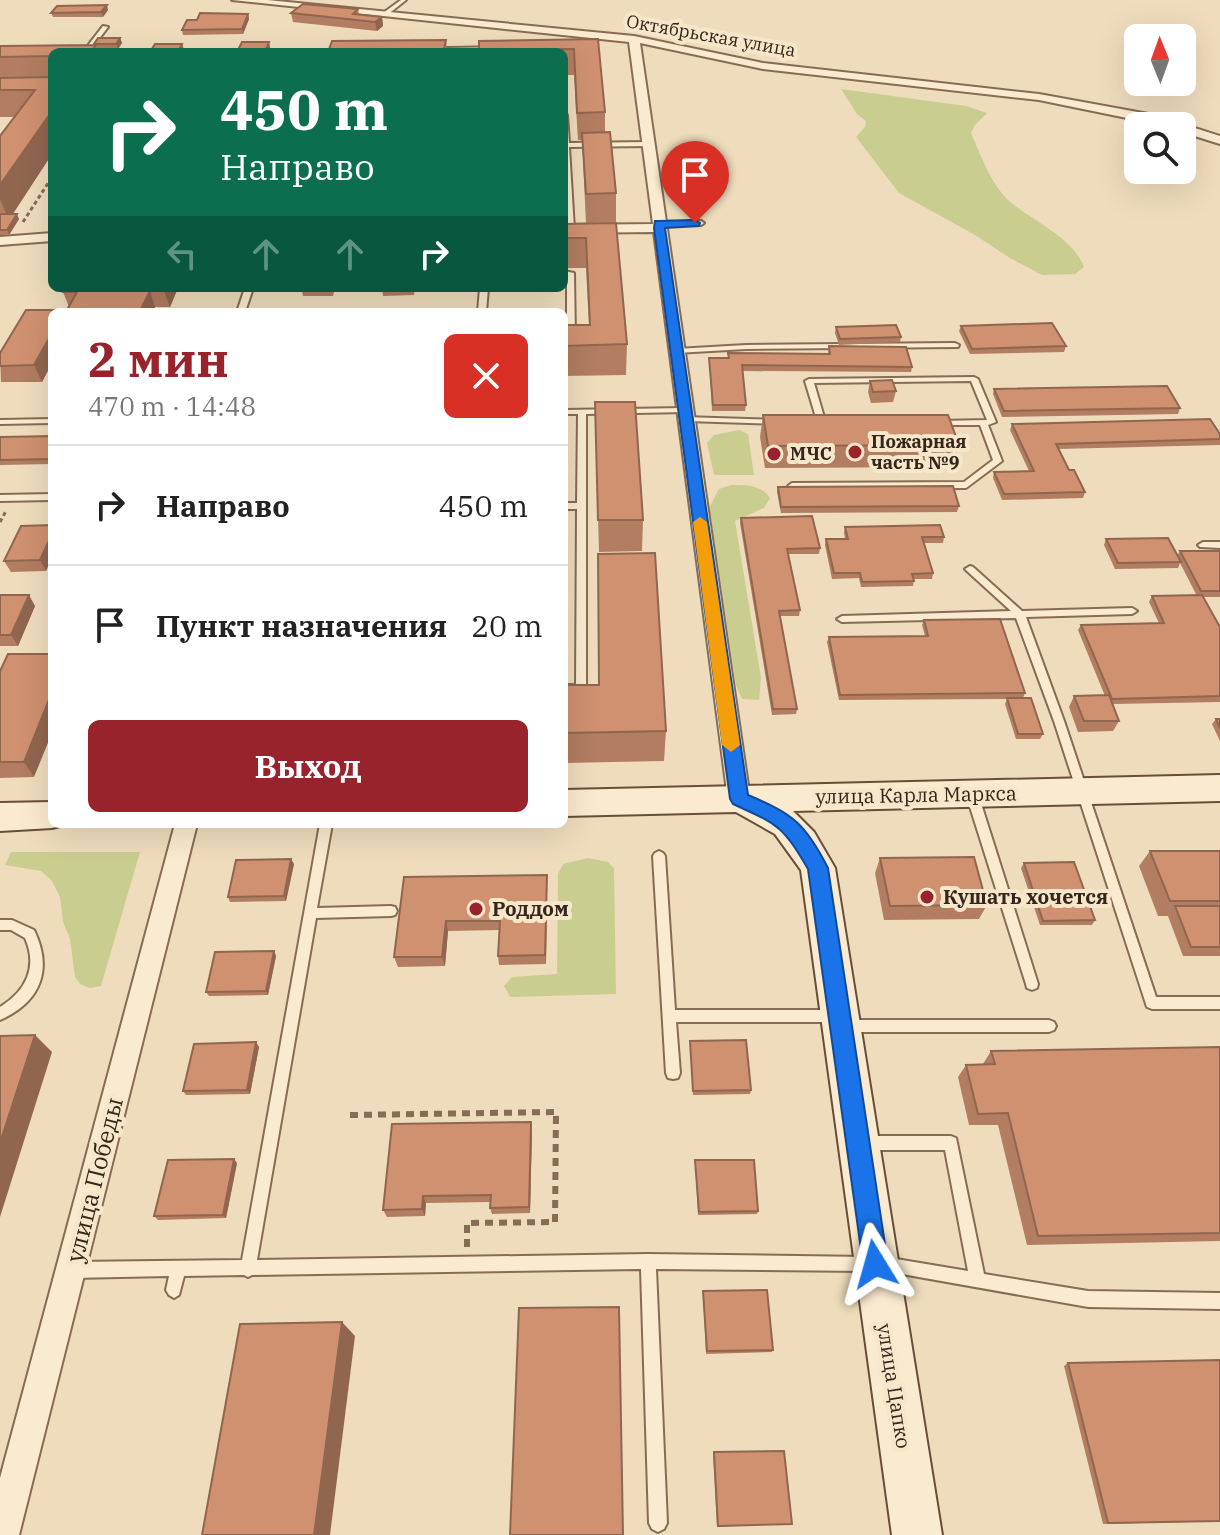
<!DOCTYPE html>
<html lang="ru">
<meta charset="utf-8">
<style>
:root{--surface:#fff;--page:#f2f2f2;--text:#222;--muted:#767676;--line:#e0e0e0;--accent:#98232c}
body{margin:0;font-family:"IBM Plex Serif",serif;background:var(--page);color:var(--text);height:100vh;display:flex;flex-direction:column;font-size:30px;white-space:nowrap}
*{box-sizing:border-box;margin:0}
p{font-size:26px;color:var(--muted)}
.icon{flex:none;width:44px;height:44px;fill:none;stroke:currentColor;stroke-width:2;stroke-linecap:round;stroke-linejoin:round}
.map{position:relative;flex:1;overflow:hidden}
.sheet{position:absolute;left:48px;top:308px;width:520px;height:520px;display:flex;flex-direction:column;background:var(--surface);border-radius:12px;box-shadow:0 8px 32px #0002}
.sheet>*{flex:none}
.hud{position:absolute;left:48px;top:48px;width:520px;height:244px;border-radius:12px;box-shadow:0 8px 32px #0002;background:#0b6e4f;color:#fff;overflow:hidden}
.needle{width:52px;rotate:359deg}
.buttons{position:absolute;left:1124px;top:24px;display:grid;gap:16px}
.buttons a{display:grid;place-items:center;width:72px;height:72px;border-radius:12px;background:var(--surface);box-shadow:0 8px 32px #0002;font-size:40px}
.pin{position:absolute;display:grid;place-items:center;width:68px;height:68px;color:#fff;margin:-82px -34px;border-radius:50% 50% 50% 0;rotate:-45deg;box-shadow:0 0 8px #0007}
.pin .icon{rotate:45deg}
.me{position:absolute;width:88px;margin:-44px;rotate:352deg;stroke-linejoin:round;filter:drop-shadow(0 0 6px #0008)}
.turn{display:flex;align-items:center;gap:28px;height:168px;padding:0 40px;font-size:36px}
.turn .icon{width:104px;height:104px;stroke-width:2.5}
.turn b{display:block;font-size:56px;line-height:68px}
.lanes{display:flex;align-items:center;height:76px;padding:0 40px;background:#0003;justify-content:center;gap:40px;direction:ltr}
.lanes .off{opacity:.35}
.round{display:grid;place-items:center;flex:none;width:84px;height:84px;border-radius:12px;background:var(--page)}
.headline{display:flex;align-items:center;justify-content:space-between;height:136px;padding:0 40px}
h1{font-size:48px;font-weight:700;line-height:60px;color:var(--accent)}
.cta{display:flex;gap:16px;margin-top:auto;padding:16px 40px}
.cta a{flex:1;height:92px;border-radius:12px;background:var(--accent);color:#fff;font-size:32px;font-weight:700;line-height:92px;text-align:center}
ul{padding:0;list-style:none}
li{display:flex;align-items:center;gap:24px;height:120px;padding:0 40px;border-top:2px solid var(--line)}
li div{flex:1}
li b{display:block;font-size:30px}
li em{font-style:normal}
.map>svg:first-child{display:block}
.green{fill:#cacd90}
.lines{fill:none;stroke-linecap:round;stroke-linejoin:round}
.lane-casing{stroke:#876c55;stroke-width:4}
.street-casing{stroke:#876c55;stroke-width:4}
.secondary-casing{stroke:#684d38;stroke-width:4}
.path-far1{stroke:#876c55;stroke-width:3;stroke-dasharray:4 3;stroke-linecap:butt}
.path{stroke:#876c55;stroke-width:6;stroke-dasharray:8 6;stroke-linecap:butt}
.lane{fill:#faeacf;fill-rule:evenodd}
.street{fill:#faeacf;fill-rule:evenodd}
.secondary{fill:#faeacf;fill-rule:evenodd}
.wall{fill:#b27d60}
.shaded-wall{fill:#91664e}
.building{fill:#cf9170;stroke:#91664e;stroke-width:2}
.route{fill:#1a73e8;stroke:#114b97;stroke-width:2}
.slow{fill:#f59e0b}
.poi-dot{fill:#98232c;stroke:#f6e7cb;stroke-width:3}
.labels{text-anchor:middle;stroke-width:8;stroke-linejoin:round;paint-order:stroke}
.far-street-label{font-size:18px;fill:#35251a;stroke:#f6e7cb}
.far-poi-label{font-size:18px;font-weight:bold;fill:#35251a;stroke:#f6e7cb;text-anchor:start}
.street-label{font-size:20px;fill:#35251a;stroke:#f6e7cb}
.poi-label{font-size:20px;font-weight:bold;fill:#35251a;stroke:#f6e7cb;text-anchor:start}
.near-street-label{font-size:24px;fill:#35251a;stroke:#f6e7cb}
</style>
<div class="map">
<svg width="1220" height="1535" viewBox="0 0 1220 1535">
<rect width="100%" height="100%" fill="#efdcbc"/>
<!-- green -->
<path class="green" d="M841,89L966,106L987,113L975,125L971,133C981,156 990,182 1008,200C1032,221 1072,236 1084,267L1075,274L1042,275L1010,258L975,235L899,193L856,137L865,127L866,121L857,114Z
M739,430L748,434L754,475H714L707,443L714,435Z
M731,485C745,485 762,485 770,498L764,508L735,521L761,678L759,700L742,699L736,685L710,513V506L719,489Z
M11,852H140L101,986L90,988L80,984L75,977L70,939L63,922L60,897L52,881L41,871L5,865Z
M588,858L608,862L614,868L616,994L510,997L504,986L512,977L557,974L558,874L563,864Z"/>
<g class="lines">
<defs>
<path id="lane" d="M401,0H406L387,15H383V13Z
M103,26L108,27L89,52H83Z
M564,113L567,115L569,143L648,142L651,144L648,146L569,147L574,229L571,231L568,229L564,165Z
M659,222L701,221L704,223L701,225H657L656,224Z
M564,271L574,273L575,340L571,342H564V338H567V275H564Z
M245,288H253L245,312H237Z
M480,288H488L486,312H478Z
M955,343L959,345L958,347L746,349L676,353L672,351L676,349L746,345Z
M974,377L978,379L996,422L988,425L1002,461L966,488L792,489L788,486L792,483L964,482L993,460L980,425H938L934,423L938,421L987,420L971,381L814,383L826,424L822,426L818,424L805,381L809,379Z
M684,408H687V412L586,414V689L581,693H564V685H576L577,509H564V503H577L578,414H564V410Z
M683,417L777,420L781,422L777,424L686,421L682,419Z
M52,419V423L0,424V420Z
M52,494V500L0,501V495Z
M1203,542H1220V548L1200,547L1198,545Z
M970,566L973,567L1022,611L1132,608L1137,611L1132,614L1026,617L1064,721L1156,997H1220V1009H1152L1147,1007L1054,721L1016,618L842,622L837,619L842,616L1011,611L967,571L965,569Z
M972,789L976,791L978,794L1038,984L1037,988L1032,990L1027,988L1026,984L966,794L968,791Z
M320,824H332L317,908L391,906L395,907L397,911L395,915L391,916L316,918L257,1260L648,1254L867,1257L872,1259L874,1264L872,1269L867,1271L656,1269L667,1523L664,1529L658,1532L652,1529L649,1523L641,1269L252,1275L248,1277L244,1275L184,1276L179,1295L174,1298L169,1295L166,1290L169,1276L72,1278L67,1275L64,1270L67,1265L72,1262L242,1260Z
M659,851L663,853L665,856L675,1010H833L838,1012L839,1016L838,1020L833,1022H676L680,1073L678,1078L673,1079L668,1078L666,1073L653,856L655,853Z
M0,920H12L34,930C53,969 41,1002 0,1020V1007C26,991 38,967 25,938L11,930H0Z
M847,1020H1049L1054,1022L1056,1026L1054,1030L1049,1032H847L842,1030L840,1026L842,1022Z
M867,1136H951L956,1138L984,1274L1088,1291L1220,1293V1309L1088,1307L879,1270L876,1265L879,1260L884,1257L968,1271L945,1150H867L862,1148L860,1143L862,1138Z"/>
<path id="street" d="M232,0H267L634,36L763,63L1039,94L1154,115L1220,136V144L1182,132V126H1166L1039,100L763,69L640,43L750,799L747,805L739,808L731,805L728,799L654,232L564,233V225L653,224L629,42Z
M506,47L510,48V52H384L389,49Z
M52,233V241L0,245V237Z
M175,824H197L19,1535H0V1478Z"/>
<path id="secondary" d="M1220,775V801L793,811L814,832L835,868L942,1535H892L801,870L775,834L736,812L564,816V790Z
M52,802V824L64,825L52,828L0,831V803Z"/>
</defs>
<!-- lane casing -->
<use href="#lane" class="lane-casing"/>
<!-- street casing -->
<use href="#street" class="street-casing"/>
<!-- secondary casing -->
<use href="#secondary" class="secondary-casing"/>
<!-- path-far1 -->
<path class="path-far1" d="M23,222L52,177
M0,522L6,511"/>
<!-- path -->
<path class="path" d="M350,1115L556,1112L555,1222L467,1223V1247"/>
<!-- lane -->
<use href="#lane" class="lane"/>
<!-- street -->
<use href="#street" class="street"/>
<!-- secondary -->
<use href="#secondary" class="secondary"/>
</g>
<!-- wall -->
<path class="wall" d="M358,9L359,14L382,17L383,26L377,31L293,22L291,13Z
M108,10L103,17H53L51,13Z
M248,14L249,19L243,34L183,35L182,30L197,20Z
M120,38L122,43L118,49H97L98,52H52V154L12,214L19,219L9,235H0V136L14,117H0V46L94,45Z
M598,39L605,112V132L616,193V222L586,223L582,140H578L574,75H564V52H479V41Z
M446,40L447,52H328Z
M616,223L627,344L626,375L564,376V325H589L586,268H564V224Z
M65,288H178L170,307H155V309H178L179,312H52V363L42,382H1L0,353L26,310H67L69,307L63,292Z
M335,288L333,296H303L302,291Z
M382,288H415L414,295L383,296Z
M961,326L1066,346L1064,352L970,354L959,331Z
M836,327L901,337L900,342L839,345L835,333Z
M829,346L912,367L911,372L742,371L746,405L745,411H712L709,358H728V353L828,354Z
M870,381L896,391L893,402L871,403L868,392Z
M994,389L1180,408L1178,414L1002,417L993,394Z
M595,402L643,520L642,551L599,552Z
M763,415L959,445L953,467L765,468L760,437Z
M1012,424L1220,439V445L1058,449L1069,470L1085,492L1083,498L1002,500L993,478L994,472L1029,471L1010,430Z
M52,436V464L0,465V437Z
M778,487L959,506L957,512L781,513L777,492Z
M741,518L820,548L819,554H788L800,610L799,616H780L797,709L796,714L772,715L740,523Z
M52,525L46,571L11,572L4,561Z
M845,527L944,537L943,543H924L933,573L932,579H914L913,586L861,587L859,578L832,579L825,545L826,539H845L844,532Z
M1106,539L1177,556L1180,551H1220V597H1203L1220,627V702L1113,704L1119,721L1113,731L1078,732L1069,707L1074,696H1105L1078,630L1081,625L1159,623L1149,602L1152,596H1197L1180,563L1178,568L1115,569L1104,545Z
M0,595L35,606L18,646H0Z
M924,620L1025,693L1023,698L1043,734L1040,739H1016L1005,704L1007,699L839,700L827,642L829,637L925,636L922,625Z
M0,671L34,777L0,778Z
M564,685L666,731L664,761L564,763Z
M1216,719H1220V741L1212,724Z
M1150,851H1220V956H1183L1168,916H1158L1139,866Z
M880,858L987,905L979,919L884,920L875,873Z
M1024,863L1095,920L1092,925H1040L1021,868Z
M294,864L286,901L230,902L228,897Z
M404,877L547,885L546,964L499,965L498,956L499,930L448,931L445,966L398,967L394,957Z
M274,951L276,956L268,995L209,996L206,992Z
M690,1041L751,1090L750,1094L693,1095Z
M259,1047L250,1094L186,1095L183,1091Z
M1220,1047V1241L1027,1245L998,1125H969L958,1077L966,1065L983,1064L991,1051Z
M532,1129L530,1213L492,1214L490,1208V1202L426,1203L425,1216L387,1217L383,1210Z
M695,1160L758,1211L757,1214L698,1215Z
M237,1163L226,1218L158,1220L154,1216Z
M703,1291L773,1350L772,1352L706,1354Z
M1220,1360V1521L1103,1524L1064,1366L1068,1363Z
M714,1452L792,1524L717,1527L713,1454Z"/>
<!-- shaded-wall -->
<path class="shaded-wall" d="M107,5L108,10L103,17L101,12Z
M248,14L249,19L243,34L242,29Z
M382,17L383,26L377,31L375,22Z
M120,38L122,43L118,49L116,44Z
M269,42L271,52H265Z
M182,44L185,52H178Z
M52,111V154L9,220L0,199V185Z
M17,214L19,219L9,235L7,230Z
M166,288H178L170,307L164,291Z
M150,291L155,307L153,312L141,309Z
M52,333V363L42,382L34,365Z
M52,534V558L46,571L40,560Z
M29,595L35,606L18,646L11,635Z
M52,692V733L34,777L24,762Z
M291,859L294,864L286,901L284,896Z
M547,875V885L546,964L545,955Z
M446,921L448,931L445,966L442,957Z
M274,951L276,956L268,995L266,991Z
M35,1035L52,1052L0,1217V1143Z
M256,1042L259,1047L250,1094L247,1090Z
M531,1122L532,1129L530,1213L529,1207Z
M234,1159L237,1163L226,1218L223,1215Z
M423,1196L426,1203L425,1216L422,1209Z
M342,1322L355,1336L330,1535H314Z"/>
<!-- building -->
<path class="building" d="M303,4L358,9L353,14L382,17L375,22L291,13Z
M107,5L101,12L51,13L57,6Z
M200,13L248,14L242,29L182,30L187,20H197Z
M98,38H120L116,44H94Z
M598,39L605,112L577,113L574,49L479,50V41Z
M446,40L444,49H356L355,52H328L332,41Z
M242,42H269L265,52H237Z
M155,44H182L178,52H150Z
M96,45L91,52H52V56L0,57V46Z
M52,77V111L0,185V136L35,90H0V78Z
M610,132L616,193L586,194L582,133Z
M0,214H17L7,230H0Z
M616,223L627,344L564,346V325H590L586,238H564V224Z
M65,288H166L164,291H150L141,309H178L177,312H52V333L34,365L0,366V353L26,310H67L77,292H63Z
M302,288H332V291H302Z
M382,288H413V290H382Z
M1052,323L1066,346L972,349L961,326Z
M896,325L901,337L840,339L836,327Z
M829,346L906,347L912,367L742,365L746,405H713L709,358H729L728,353L830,354Z
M892,380L896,391L873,392L870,381Z
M1167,386L1180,408L1004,411L994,389Z
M595,402H635L643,520H598Z
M763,415H948L959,445L768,446Z
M1210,419L1220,434V439L1056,444L1069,470H1074L1085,492L1004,494L994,472L1034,471L1012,424Z
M52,436V459L0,460V437Z
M953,486L959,506L781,507L778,487Z
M812,516L820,548L787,549L800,610L779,611L797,709H773L741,518Z
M52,525V534L40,560L4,561L21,526Z
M940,525L944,537H922L933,573L912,574L914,581L862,582L860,573H834L826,539H848L845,527Z
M1168,538L1181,562L1118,563L1106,539Z
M1180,551H1220V591H1201Z
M655,553L666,731L564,733V685H599L598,554Z
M0,595H29L11,635H0Z
M1202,595L1220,627V696L1112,699L1081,625L1164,623L1152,596Z
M1000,619L1025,693L840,695L829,637L928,636L924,620Z
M8,654H52V692L24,762H0V671Z
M1109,695L1119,721H1084L1074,696Z
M1007,698H1031L1043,734H1018Z
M1216,719H1220V728Z
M1150,851H1220V901H1170Z
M974,857L987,905L890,906L880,858Z
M291,859L284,896L228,897L236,860Z
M1074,862L1095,920L1043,921L1024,863Z
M547,875L545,955L498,956L500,921H446L442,957H394L404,877Z
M1175,906H1220V947H1191Z
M274,951L266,991L206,992L215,952Z
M35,1035L0,1143V1036Z
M746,1040L751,1090L693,1091L690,1041Z
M256,1042L247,1090L183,1091L194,1044Z
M1220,1047V1233L1038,1236L1008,1113L978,1114L966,1065L995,1064L991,1051Z
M531,1122L529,1207L490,1208L491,1195L423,1196L422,1209L383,1210L392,1124Z
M234,1159L223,1215L154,1216L168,1160Z
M695,1160H754L758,1211L699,1212Z
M767,1290L773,1350L707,1351L703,1291Z
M619,1307L623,1535H510L519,1308Z
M342,1322L314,1535H202L240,1324Z
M1220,1360V1521L1108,1523L1068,1363Z
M784,1451L792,1524L718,1526L714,1452Z"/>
<!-- route -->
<path class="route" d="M695,220L700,223L699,226L665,228L748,795C793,814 805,823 828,868L888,1264L884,1273L875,1276L866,1273L863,1264L808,869C782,825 779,825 733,804L730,799L654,228L655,221H659Z"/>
<!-- slow -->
<path class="slow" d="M700,517L707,522L740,745L731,752L722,745L693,522Z"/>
<!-- markers -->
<g class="poi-dot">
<circle cx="855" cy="452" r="8"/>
<circle cx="774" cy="454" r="8"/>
<circle cx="927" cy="897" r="8"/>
<circle cx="476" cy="909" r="8"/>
</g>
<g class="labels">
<!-- far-street labels -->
<g class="far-street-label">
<text transform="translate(711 36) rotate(10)" y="6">Октябрьская улица</text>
</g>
<!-- far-poi labels -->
<g class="far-poi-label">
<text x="871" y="448">Пожарная<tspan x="871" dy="21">часть №9</tspan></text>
<text x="790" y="460">МЧС</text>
</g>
<!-- street labels -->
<g class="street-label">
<text transform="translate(916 795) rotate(-1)" y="7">улица Карла Маркса</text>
<text transform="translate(894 1386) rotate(81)" y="7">улица Цапко</text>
</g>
<!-- poi labels -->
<g class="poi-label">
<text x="943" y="904">Кушать хочется</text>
<text x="492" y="916">Роддом</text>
</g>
<!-- near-street labels -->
<g class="near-street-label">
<text transform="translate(95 1180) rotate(-76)" y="8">улица Победы</text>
</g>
</g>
</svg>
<div class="buttons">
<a><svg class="needle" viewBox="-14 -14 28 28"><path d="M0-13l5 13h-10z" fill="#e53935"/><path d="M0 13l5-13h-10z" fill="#767676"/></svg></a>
<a><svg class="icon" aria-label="search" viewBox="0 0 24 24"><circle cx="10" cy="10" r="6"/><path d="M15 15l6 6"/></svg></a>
</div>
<div class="pin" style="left:695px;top:223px;background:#d93025"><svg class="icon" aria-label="arrive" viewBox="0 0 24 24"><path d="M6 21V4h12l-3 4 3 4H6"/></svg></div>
<svg class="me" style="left:875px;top:1264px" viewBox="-20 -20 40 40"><path d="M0-17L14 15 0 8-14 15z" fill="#1a73e8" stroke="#fff" stroke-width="4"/></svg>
<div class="hud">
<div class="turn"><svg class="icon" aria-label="right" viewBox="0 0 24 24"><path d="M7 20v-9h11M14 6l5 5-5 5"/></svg><div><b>450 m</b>Направо</div></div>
<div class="lanes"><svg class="icon off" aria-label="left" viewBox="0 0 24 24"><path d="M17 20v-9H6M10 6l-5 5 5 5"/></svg><svg class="icon off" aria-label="ahead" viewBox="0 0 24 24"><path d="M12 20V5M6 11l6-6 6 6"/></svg><svg class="icon off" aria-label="ahead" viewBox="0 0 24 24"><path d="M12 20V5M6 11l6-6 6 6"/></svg><svg class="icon" aria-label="right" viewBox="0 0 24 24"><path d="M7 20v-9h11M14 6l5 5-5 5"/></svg></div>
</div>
<section class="sheet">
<div class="headline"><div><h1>2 мин</h1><p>470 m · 14:48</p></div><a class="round" style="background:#d93025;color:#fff"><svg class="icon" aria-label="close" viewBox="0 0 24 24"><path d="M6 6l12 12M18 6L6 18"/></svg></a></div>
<ul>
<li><svg class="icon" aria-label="right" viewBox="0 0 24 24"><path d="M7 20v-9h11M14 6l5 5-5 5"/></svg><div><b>Направо</b></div><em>450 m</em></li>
<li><svg class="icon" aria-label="arrive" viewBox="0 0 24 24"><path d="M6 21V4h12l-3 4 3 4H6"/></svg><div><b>Пункт назначения</b></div><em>20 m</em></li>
</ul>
<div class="cta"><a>Выход</a></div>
</section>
</div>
